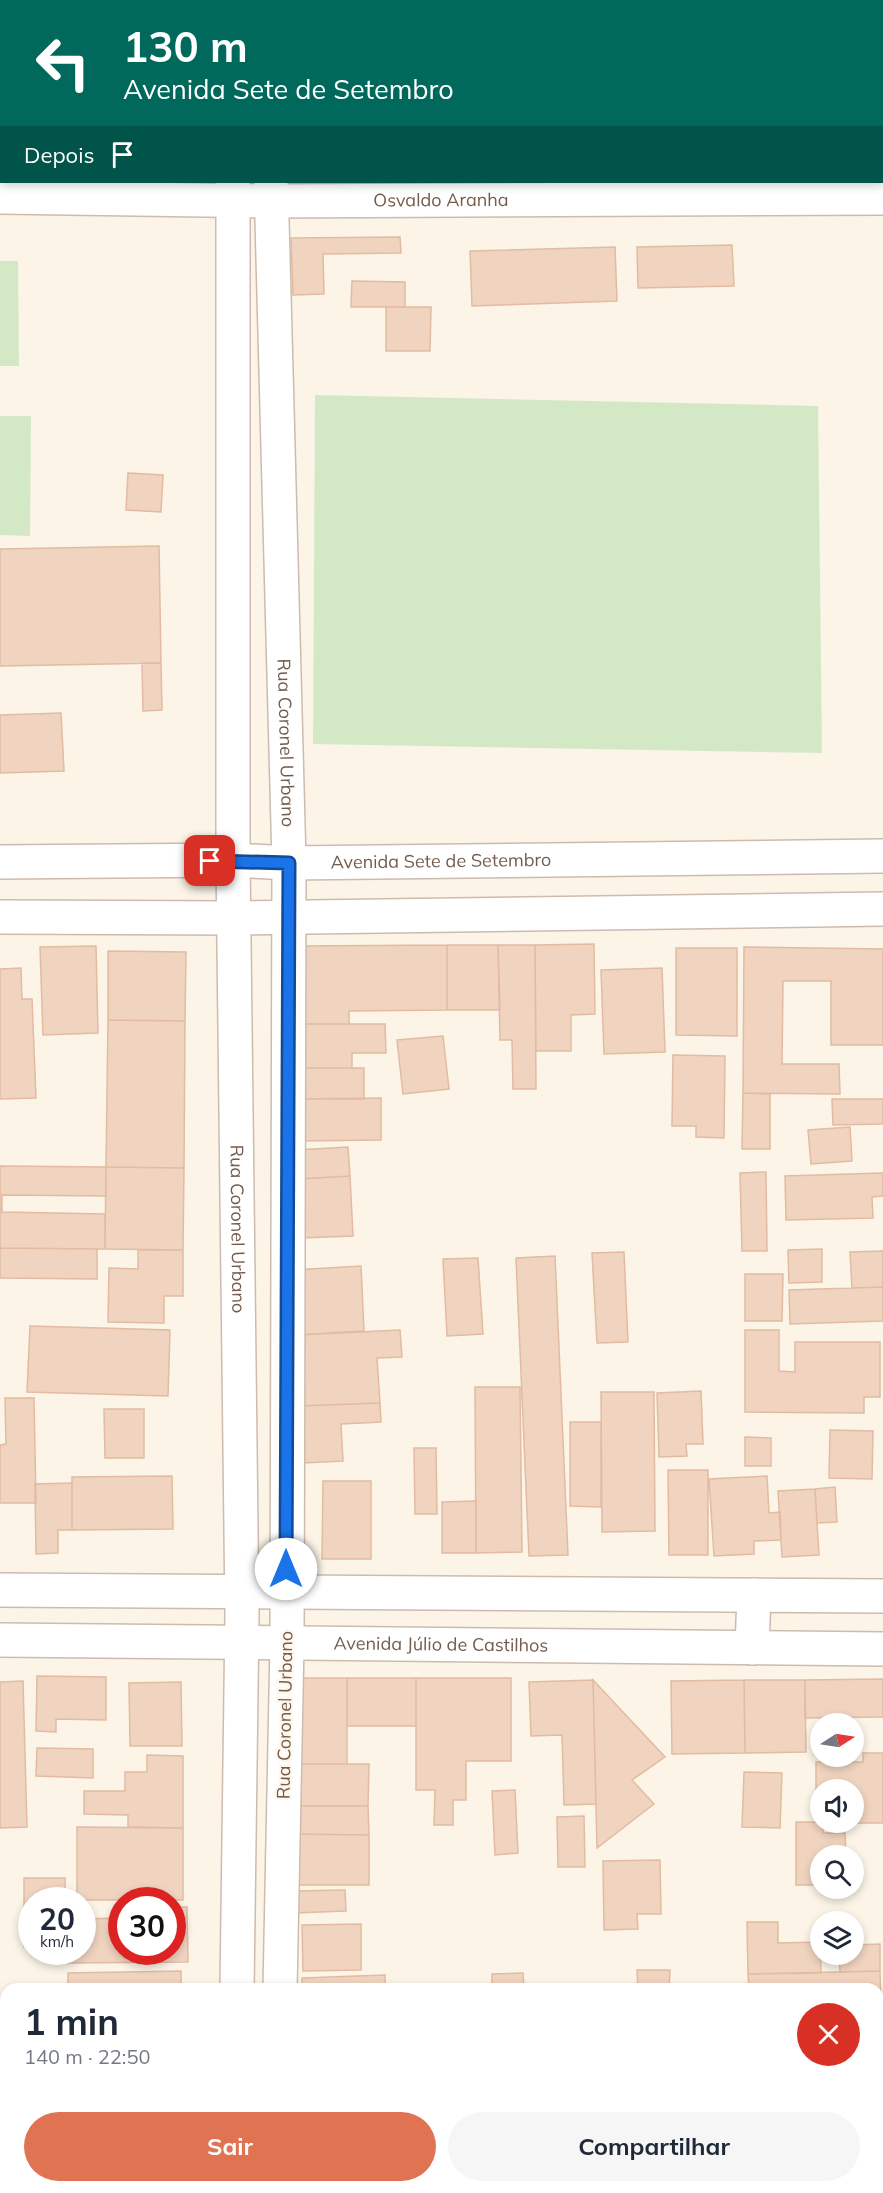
<!DOCTYPE html>
<html lang="pt">
<meta charset="utf-8">
<style>
:root{--surface:#fff;--page:#f6f6f7;--text:#1f2937;--muted:#747a83;--accent:#e07452}
body{margin:0;font-family:Mulish,sans-serif;background:var(--page);color:var(--text);height:100vh;display:flex;flex-direction:column;font-size:22px;white-space:nowrap}
*{box-sizing:border-box;margin:0}
p{font-size:20px;color:var(--muted)}
.icon{flex:none;width:33px;height:33px;fill:none;stroke:currentColor;stroke-width:2;stroke-linecap:round;stroke-linejoin:round}
.map{position:relative;flex:1;overflow:hidden}
.details{position:absolute;left:0px;top:1983px;width:884px;height:210px;display:flex;flex-direction:column;background:var(--surface);border-radius:18px 18px 0 0;box-shadow:0 3px 9px #0003}
.details>*{flex:none}
.top-card{position:absolute;left:0px;top:0px;width:884px;height:183px;box-shadow:0 3px 9px #0003;background:#00695c;color:#fff;overflow:hidden}
.needle{width:39px;rotate:78deg}
.tools{position:absolute;left:810px;top:1713px;display:grid;gap:12px}
.tools a{display:grid;place-items:center;width:54px;height:54px;border-radius:50%;background:var(--surface);box-shadow:0 3px 9px #0003;font-size:30px}
.speed{position:absolute;left:18px;top:1887px;display:flex;gap:12px;font-size:30px;font-weight:700;text-align:center}
.speed>*{display:grid;place-content:center;width:78px;height:78px;border-radius:50%;background:var(--surface);box-shadow:0 3px 9px #0003;line-height:1}
.speed small{font-size:15px;font-weight:400}
.speed .limit{border:9px solid #d22;background:#fff;color:#111}
.pin{position:absolute;display:grid;place-items:center;width:51px;height:51px;color:#fff;margin:-26px;border-radius:12px;box-shadow:0 3px 9px #0006}
.me{position:absolute;width:66px;margin:-33px;rotate:0deg;stroke-linejoin:round;filter:drop-shadow(0 0 4px #0008)}
.turn{display:flex;align-items:center;gap:21px;height:126px;padding:0 24px;font-size:27px}
.turn .icon{width:78px;height:78px;stroke-width:2.5}
.turn b{display:block;font-size:42px;line-height:51px}
.then{display:flex;align-items:center;height:57px;padding:0 24px;background:#0003;gap:12px;font-size:22px}
.round{display:grid;place-items:center;flex:none;width:63px;height:63px;border-radius:32px;background:var(--page)}
.summary{display:flex;align-items:center;justify-content:space-between;height:102px;padding:0 24px}
h1{font-size:36px;font-weight:700;line-height:45px}
.primary-button{display:flex;gap:12px;margin-top:auto;padding:12px 24px}
.primary-button a{flex:1;height:69px;border-radius:36px;background:var(--accent);color:#fff;font-size:24px;font-weight:700;line-height:69px;text-align:center}
.primary-button a+a{background:var(--page);color:var(--text)}
.map>svg:first-child{display:block}
.green{fill:#d3e9c6}
.building{fill:#f0d4c0;stroke:#e2bba1;stroke-width:1.5}
.lines{fill:none;stroke-linecap:round;stroke-linejoin:round}
.minor-casing{stroke:#cdbcae;stroke-width:36}
.minor{stroke:#fff;stroke-width:33}
.route-casing{stroke:#114b97;stroke-width:15}
.route{stroke:#1a73e8;stroke-width:10}
.labels{text-anchor:middle;stroke-width:5;stroke-linejoin:round;paint-order:stroke}
.street-label{font-size:18px;fill:#745b4c;stroke:#fef8ed}
</style>
<div class="map">
<svg width="883" height="2193" viewBox="0 0 883 2193">
<rect width="100%" height="100%" fill="#fbf4e7"/>
<!-- green -->
<path class="green" d="M0,261H18L19,366H0Z
M315,395L818,406L822,753L313,744Z
M0,416H31L30,536L0,535Z"/>
<!-- building -->
<path class="building" d="M109,0H176V2H109Z
M356,0H447V2H356Z
M400,237L401,253L323,254L324,294L293,295L291,238Z
M732,245L734,286L638,288L637,247Z
M615,247L617,301L472,306L470,251Z
M352,281L405,282V307H351Z
M386,307H431L430,351H386Z
M128,473L163,475L161,512L126,510Z
M159,546L161,663L0,666V549Z
M142,663H161L162,710L143,711Z
M61,713L64,771L0,773V715Z
M594,944L595,1014L571,1015V1051H536L535,945Z
M447,945H498L500,1010H447Z
M447,945V1010L349,1011V1024H298V946Z
M498,945H535L536,1089H513L512,1040H500Z
M96,946L98,1033L43,1035L40,947Z
M744,947L883,949V1045H831V981H783L782,1064H839L840,1094L743,1093Z
M676,948H737V1036L676,1035Z
M108,951L186,952L185,1021L108,1020Z
M21,968L22,999H32L36,1098L0,1099V969Z
M662,968L665,1052L604,1054L601,970Z
M108,1020L185,1021L184,1168L106,1167Z
M298,1024H385L386,1053H352V1068H299Z
M443,1036L449,1089L403,1094L397,1040Z
M673,1055L725,1056L724,1138L696,1137V1126H672Z
M299,1068H364V1099H299Z
M743,1093L770,1094V1149H742Z
M381,1098V1140L299,1141V1099Z
M832,1099H883V1124L833,1125Z
M850,1127L852,1161L811,1164L808,1130Z
M348,1147L350,1176L298,1179L297,1150Z
M0,1166L106,1167V1196L2,1195V1212L105,1214V1249L0,1248Z
M106,1167L184,1168L183,1250L105,1249Z
M766,1172L767,1251H742L740,1173Z
M883,1173V1196L872,1197L873,1218L786,1220L785,1176Z
M350,1176L353,1236L301,1238L298,1179Z
M0,1248L97,1249V1279L0,1278Z
M822,1249V1282L789,1283L788,1250Z
M138,1250H183V1296H164V1323L108,1322L109,1268L138,1269Z
M883,1251V1287L852,1288L850,1252Z
M624,1252L628,1342L597,1343L592,1253Z
M555,1256L568,1555L529,1556L516,1258Z
M478,1258L483,1334L447,1336L443,1259Z
M361,1266L364,1331L297,1335L293,1270Z
M745,1274H783L782,1321H745Z
M883,1287V1321L790,1324L789,1290Z
M30,1326L170,1330L168,1396L27,1392Z
M400,1330L402,1357L377,1358L380,1403L300,1406L297,1335Z
M745,1330H779V1371L795,1372V1342H880V1397H864V1413L745,1412Z
M475,1387H520L522,1552L476,1553Z
M701,1391L703,1444H686L687,1456L659,1457L657,1393Z
M601,1392H654L655,1531L602,1532Z
M5,1398H34L36,1503H0V1445L6,1444Z
M380,1403L381,1422L341,1424L343,1461L303,1463L300,1406Z
M104,1409H144V1458H105Z
M570,1422H601V1507L570,1506Z
M830,1430L873,1431L872,1479L829,1478Z
M745,1437L771,1438V1466H745Z
M414,1448H436L437,1514H415Z
M668,1470H708V1555H669Z
M172,1476L173,1529L72,1530V1477Z
M767,1476L769,1513L780,1512L781,1540L754,1541V1554L714,1556L709,1479Z
M323,1481H371V1559H322Z
M72,1483V1530H58V1553L36,1554L35,1484Z
M835,1487L837,1522L817,1523L815,1489Z
M815,1489L819,1555L782,1557L778,1491Z
M476,1501V1553H442V1502Z
M37,1676L106,1677V1720L56,1719V1732L36,1731Z
M295,1678H347V1764H295Z
M347,1678H416V1726H347Z
M416,1678H511V1761H466V1800H453V1825H434L435,1790H416Z
M883,1679V1717L805,1718V1680Z
M593,1680L665,1757L632,1780L654,1804L597,1848Z
M593,1680L596,1804L564,1805L562,1735L531,1736L529,1682Z
M744,1680H805L806,1752L745,1753Z
M744,1680L745,1753L672,1754L671,1681Z
M23,1681L27,1827L0,1828V1682Z
M181,1682L182,1746H130L129,1683Z
M37,1748L93,1749V1778L36,1776Z
M863,1753H883V1823H853L854,1790H820V1806H816V1762H863Z
M147,1755L183,1756V1828L128,1827V1815L84,1814V1791H125V1772H147Z
M295,1764H369L368,1806H295Z
M744,1772L782,1773L780,1828L742,1827Z
M515,1790L518,1853L495,1855L492,1791Z
M295,1806H368L369,1835L295,1834Z
M584,1816L585,1867H558L557,1817Z
M796,1822H823V1833H845L846,1856H820V1885H796Z
M77,1827L183,1828V1900H77Z
M295,1834L369,1835V1885H295Z
M660,1860L661,1914H637L638,1929L604,1930L603,1861Z
M24,1878H65V1900H32V1947H24Z
M345,1890L346,1911L295,1913V1891Z
M172,1907H187L188,1962L66,1963V1952H82V1919L122,1918V1952H172Z
M747,1922H778V1943L820,1942L821,1973L748,1974Z
M361,1924V1970L303,1971L302,1925Z
M880,1944V1971L840,1972L839,1954H854V1945Z
M637,1970H670L669,1989H638Z
M181,1971V1989H68V1973Z
M880,1971L883,2060H878V1989H749L748,1974Z
M523,1973L524,1989H492V1974Z
M385,1975V1989H302V1978Z
M470,1985V1989H415V1987Z
M0,2079H2L6,2193H0Z
M878,2111H880L882,2154H878Z
M15,2187H88L89,2193H15Z
M88,2187H133V2193H89Z
M133,2187H176V2193H133Z
M307,2187H367V2193H308Z
M385,2187H443V2193H385Z
M453,2187H488V2193H453Z
M489,2187H580L581,2193H490Z
M589,2187H643L644,2193H589Z
M649,2187H724V2193H649Z
M729,2187H766V2193H730Z
M766,2187H808V2193H766Z
M808,2187H871V2193H808Z"/>
<g class="lines">
<defs>
<g id="minor">
<path d="M234,2V0"/>
<path d="M273,2V0"/>
<path d="M0,149H2"/>
<path d="M882,149H883"/>
<path id="s1" d="M233,182V860L242,1615L237,1989"/>
<path id="s2" d="M271,182L289,863L287,1644L280,1989"/>
<path id="s3" d="M0,197L271,201L883,198"/>
<path id="s4" d="M0,862L233,860L289,863L883,856"/>
<path d="M0,917L235,918L883,909"/>
<path d="M0,1590L883,1596"/>
<path id="s5" d="M0,1640L883,1649"/>
<path d="M752,1648L754,1595"/>
<path d="M236,2193V2187"/>
<path d="M278,2193V2187"/>
</g>
</defs>
<!-- minor casing -->
<use href="#minor" class="minor-casing"/>
<!-- minor -->
<use href="#minor" class="minor"/>
</g>
<g class="lines">
<defs>
<path id="route" d="M210,861L289,863L286,1569"/>
</defs>
<!-- route casing -->
<use href="#route" class="route-casing"/>
<!-- route -->
<use href="#route" class="route"/>
</g>
<g class="labels">
<!-- street labels -->
<g class="street-label">
<text dy="6" stroke="none"><textPath href="#s3" startOffset="441">Osvaldo Aranha</textPath></text>
<text dy="6" stroke="none"><textPath href="#s2" startOffset="561">Rua Coronel Urbano</textPath></text>
<text dy="6" stroke="none"><textPath href="#s4" startOffset="441">Avenida Sete de Setembro</textPath></text>
<text dy="6" stroke="none"><textPath href="#s1" startOffset="1047">Rua Coronel Urbano</textPath></text>
<text dy="6" stroke="none"><textPath href="#s5" startOffset="441">Avenida Júlio de Castilhos</textPath></text>
<text transform="translate(285 1715) rotate(-89)" y="6">Rua Coronel Urbano</text>
</g>
</g>
</svg>
<div class="tools">
<a><svg class="needle" viewBox="-14 -14 28 28"><path d="M0-13l5 13h-10z" fill="#e53935"/><path d="M0 13l5-13h-10z" fill="#747a83"/></svg></a>
<a><svg class="icon" aria-label="sound" viewBox="0 0 24 24"><path d="M4 9h4l5-4v14l-5-4H4zM17 9q2 3 0 6"/></svg></a>
<a><svg class="icon" aria-label="search" viewBox="0 0 24 24"><circle cx="10" cy="10" r="6"/><path d="M15 15l6 6"/></svg></a>
<a><svg class="icon" aria-label="layers" viewBox="0 0 24 24"><path d="M12 4l9 5-9 5-9-5zM3 14l9 5 9-5"/></svg></a>
</div>
<div class="speed"><div>20<small>km/h</small></div><div class="limit">30</div></div>
<div class="pin" style="left:210px;top:861px;background:#d93025"><svg class="icon" aria-label="arrive" viewBox="0 0 24 24"><path d="M6 21V4h12l-3 4 3 4H6"/></svg></div>
<svg class="me" style="left:286px;top:1569px" viewBox="-20 -20 40 40"><circle r="19" fill="#fff"/><path d="M0-13L10 11 0 6-10 11z" fill="#1a73e8"/></svg>
<div class="top-card">
<div class="turn"><svg class="icon" aria-label="left" viewBox="0 0 24 24"><path d="M17 20v-9H6M10 6l-5 5 5 5"/></svg><div><b>130 m</b>Avenida Sete de Setembro</div></div>
<div class="then">Depois<svg class="icon" aria-label="arrive" viewBox="0 0 24 24"><path d="M6 21V4h12l-3 4 3 4H6"/></svg></div>
</div>
<section class="details">
<div class="summary"><div><h1>1 min</h1><p>140 m · 22:50</p></div><a class="round" style="background:#d93025;color:#fff"><svg class="icon" aria-label="close" viewBox="0 0 24 24"><path d="M6 6l12 12M18 6L6 18"/></svg></a></div>
<div class="primary-button"><a>Sair</a><a>Compartilhar</a></div>
</section>
</div>
